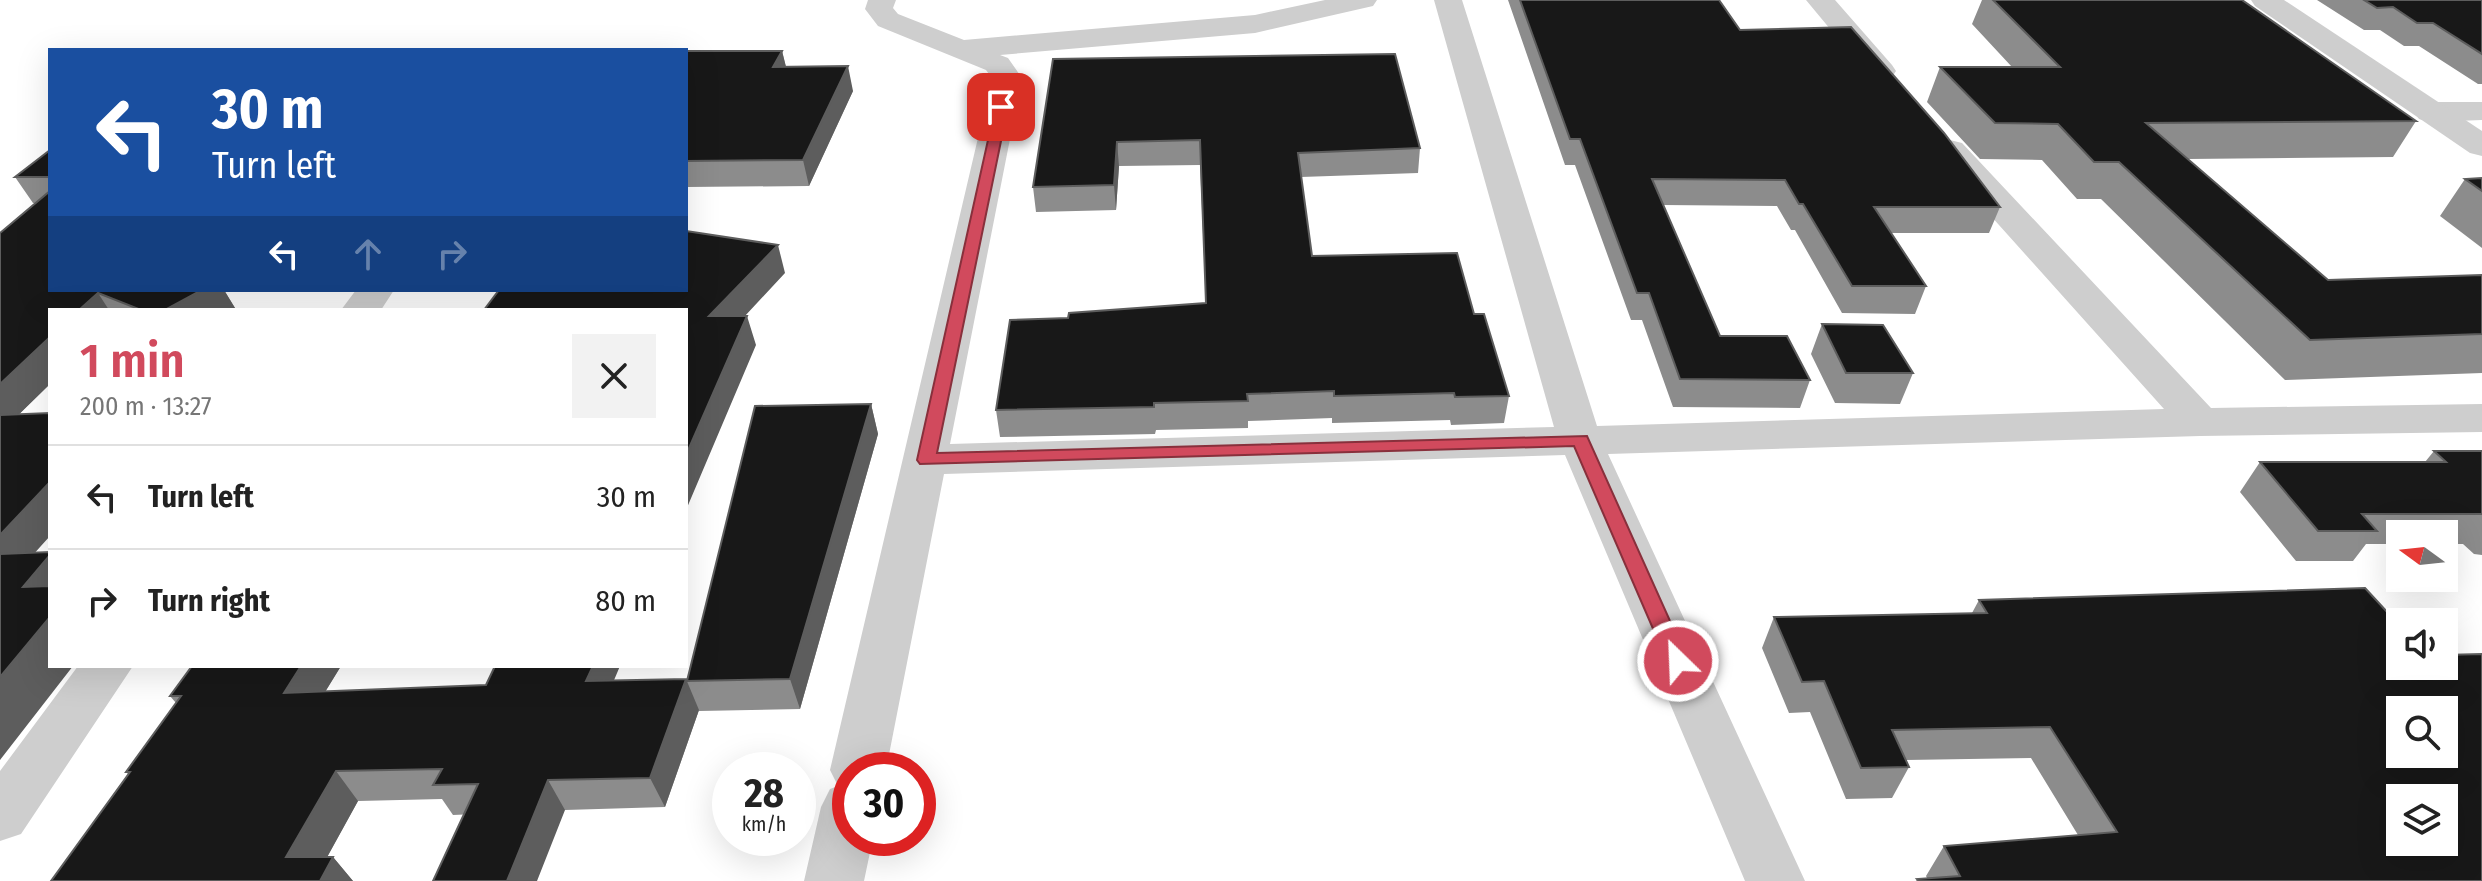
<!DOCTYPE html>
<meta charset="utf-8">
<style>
:root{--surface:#fff;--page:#f2f2f2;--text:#222;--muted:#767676;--line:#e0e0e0;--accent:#d14a5d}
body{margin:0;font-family:"Fira Sans Condensed",sans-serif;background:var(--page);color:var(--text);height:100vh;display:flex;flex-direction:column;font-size:30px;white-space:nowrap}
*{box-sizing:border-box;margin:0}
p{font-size:26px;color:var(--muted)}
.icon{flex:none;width:44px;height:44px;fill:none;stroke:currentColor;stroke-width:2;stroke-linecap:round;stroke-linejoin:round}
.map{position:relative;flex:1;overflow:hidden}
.drawer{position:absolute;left:48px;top:308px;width:640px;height:360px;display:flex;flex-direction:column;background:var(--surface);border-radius:0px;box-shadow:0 8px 32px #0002}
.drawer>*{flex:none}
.guide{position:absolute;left:48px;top:48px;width:640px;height:244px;border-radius:0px;box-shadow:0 8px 32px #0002;background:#1a4fa0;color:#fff;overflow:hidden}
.needle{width:52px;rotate:285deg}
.buttons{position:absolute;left:2386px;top:520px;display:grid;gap:16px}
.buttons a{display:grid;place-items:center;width:72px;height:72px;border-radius:0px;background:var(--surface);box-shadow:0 8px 32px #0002;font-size:40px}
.speed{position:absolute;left:712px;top:752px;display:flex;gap:16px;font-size:40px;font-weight:700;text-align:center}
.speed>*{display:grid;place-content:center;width:104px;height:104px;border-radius:50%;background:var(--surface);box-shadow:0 8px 32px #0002;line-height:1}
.speed small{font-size:20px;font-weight:400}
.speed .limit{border:12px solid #d22;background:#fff;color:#111}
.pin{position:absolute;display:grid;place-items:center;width:68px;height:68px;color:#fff;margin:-34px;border-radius:16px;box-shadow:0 4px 12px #0006}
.me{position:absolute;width:88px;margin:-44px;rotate:336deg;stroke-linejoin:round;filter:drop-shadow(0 0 6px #0008)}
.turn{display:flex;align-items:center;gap:28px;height:168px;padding:0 32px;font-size:36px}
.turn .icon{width:104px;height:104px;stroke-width:2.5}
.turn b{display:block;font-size:56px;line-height:68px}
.lanes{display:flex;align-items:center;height:76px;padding:0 32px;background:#0003;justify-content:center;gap:40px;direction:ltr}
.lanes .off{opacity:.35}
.round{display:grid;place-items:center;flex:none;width:84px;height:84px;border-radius:0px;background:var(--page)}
.summary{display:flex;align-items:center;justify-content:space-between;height:136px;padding:0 32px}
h1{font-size:48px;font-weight:600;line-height:60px;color:var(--accent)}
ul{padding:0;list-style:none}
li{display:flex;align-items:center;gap:24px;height:104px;padding:0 32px;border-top:2px solid var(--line)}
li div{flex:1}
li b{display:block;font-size:30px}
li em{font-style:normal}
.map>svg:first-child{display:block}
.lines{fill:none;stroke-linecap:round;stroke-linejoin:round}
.minor{fill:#cecece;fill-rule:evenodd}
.tertiary{fill:#cecece;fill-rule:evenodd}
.wall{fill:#8c8c8c}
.shaded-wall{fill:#5d5d5d}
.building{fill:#181818;stroke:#5d5d5d;stroke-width:2;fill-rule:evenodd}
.route{fill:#d14a5d;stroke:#88303c;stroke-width:2}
</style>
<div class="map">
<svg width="2482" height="881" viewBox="0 0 2482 881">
<rect width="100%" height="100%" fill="#fff"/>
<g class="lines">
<!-- minor -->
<path class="minor" d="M868,0H896L893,8L898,14L964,40L1255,15L1325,0H1377L1373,6L1255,33L1000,55L1008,58L1022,78L950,444L1554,427L1434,0H1462L1597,426L2164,409L1938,157L1933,150L1938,143L1950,140L1962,143L2211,408L2482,404V432L2200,436L1608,454L1805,881H1745L1565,455L944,474L886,770H850V838H873L864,881H804L821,807L830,789L838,786L830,770L992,78L986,70L878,26L865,9Z
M1806,0H1835L1892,65L1896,71L1892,77L1881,80L1870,77Z
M2430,102H2482V120L2430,122L2419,119L2414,112L2419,105Z
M356,290H394L381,310H341Z
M78,666H133L21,834L0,841V771Z"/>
<!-- tertiary -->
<path class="tertiary" d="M2251,0H2284L2482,131V156L2470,153L2255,6Z"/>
</g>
<!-- wall -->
<path class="wall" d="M1508,0H1719L1740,30L2000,207L1989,233H1891L1926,286L1915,314L1842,313L1795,230H1791L1777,206L1663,205L1720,336L1810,380L1800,408L1673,407L1642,320H1631L1575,165H1565Z
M1982,0H2242L2416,121L2393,157L2188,159L2328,280L2482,275V373L2285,380L2101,199H2077L2042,160L1980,159L1927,102L1940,67H2012L1972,24Z
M2317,0H2482V84H2478L2419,46H2404L2380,30H2364Z
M686,51H782L786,67L853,91L809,186L686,187Z
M1053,59L1420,148L1418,173L1301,177L1312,256L1474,314L1509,396L1504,423L1451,425L1450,420L1332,423V418L1248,421V428L1156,430L1155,434L1000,437L996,410L1206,303L1200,165L1119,166L1116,210L1036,212L1033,187Z
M50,150V290H224L235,308L232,310H50V384L19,414L34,553L0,760V233L35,203H33L15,177Z
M2482,178V248L2440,216L2465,179Z
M1822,324L1913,373L1900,404L1835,403L1811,354Z
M871,404L878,434L800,709L699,711V710L665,807L565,810L453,815L442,799L358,801L327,857H333L353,881H51L128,774L126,772L176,703L170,696L341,666L325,692L614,681L687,680Z
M2434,451H2482V555L2474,554L2463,544H2444V534H2400V544H2366L2353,561H2296L2240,492L2260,462H2425Z
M1979,600L2482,881H1916L1917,879L1927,878L1926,876L1944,846L2078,835L2031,758L1906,760L1909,767L1892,798L1846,799L1810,712L1789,713L1762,648L1774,617L1972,613Z"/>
<!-- shaded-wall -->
<path class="shaded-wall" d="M782,51L788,75L773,67Z
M848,66L853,91L809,186L803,160Z
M1117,142L1119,166L1116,210L1114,185Z
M778,245L785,273L718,345L709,316Z
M202,290H224L235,308L232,310H165Z
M98,293L109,310H79Z
M747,316L756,345L686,510V455Z
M50,337V384L0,433V384Z
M871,404L878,434L800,709L790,679Z
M50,482V536L3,588L0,584V535Z
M50,555V666H73L0,760V677L23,587Z
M301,666H341L306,723L284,693Z
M593,666H620L601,711L586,681Z
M686,679L699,710L665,807L650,778Z
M336,771L358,801L314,881L286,857Z
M548,780L565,810L537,881H507Z
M333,857L353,881H320Z"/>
<!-- building -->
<path class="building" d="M1520,0H1719L1740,30L1851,27L1944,133L2000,207H1874L1926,286H1852L1803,204H1799L1785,180L1652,179L1720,336H1787L1810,380L1680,379L1649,293H1637L1580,139H1570Z
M1993,0H2242L2416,121L2146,123L2328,280L2482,275V334L2310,340L2119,162H2094L2058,124L1995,123L1940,67H2060Z
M2364,0H2482V54L2433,23H2417L2393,7L2377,8Z
M686,51H782L773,67L848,66L803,160L686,161Z
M1395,54L1420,148L1298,153L1312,256L1457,253L1474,314H1484L1509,396L1455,397L1454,393L1334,396V391L1247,394L1248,401L1154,403V407L996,410L1010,320L1068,318L1069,313L1206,303L1200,140L1117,142L1114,185L1033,187L1053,59Z
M50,150V177H15Z
M2482,178V191L2465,179Z
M50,191V290H202L165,310H141L98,293L79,310H50V337L0,384V233Z
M686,231L778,245L709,316H747L686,455V310H484L499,290H686Z
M1822,324L1883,325L1913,373H1846Z
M871,404L790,679L687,681L755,406Z
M50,413V482L0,535V415Z
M2434,451H2482V514H2362L2377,531H2318L2260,462H2446Z
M50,552V555L23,587L50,586V617L0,677V554Z
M2365,588L2400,626V666H2444V655L2482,654V881H1919L1917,879L1960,876L1944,846L2117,832L2050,727L1892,730L1909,767L1861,768L1824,681L1802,682L1774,617L1987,613L1979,600ZM2400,710H2444V754H2400ZM2400,798H2444V842H2400Z
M192,666H301L284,693L486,685L495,666H593L586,681L686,679L650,778L548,780L507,881H433L478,784L433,785L442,769L336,771L286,857H333L320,881H51L130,772H126L181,696H170Z"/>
<!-- route -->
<path class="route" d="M996,104L1008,107L937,453L1587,436L1688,661L1685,667L1678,669L1670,667L1667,661L1574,446L920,464L917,460Z"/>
</svg>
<div class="buttons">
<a><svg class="needle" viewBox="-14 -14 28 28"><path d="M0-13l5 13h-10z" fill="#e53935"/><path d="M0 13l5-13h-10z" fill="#767676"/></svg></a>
<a><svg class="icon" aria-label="sound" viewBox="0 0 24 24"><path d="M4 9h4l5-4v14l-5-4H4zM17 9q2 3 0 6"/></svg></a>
<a><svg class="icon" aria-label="search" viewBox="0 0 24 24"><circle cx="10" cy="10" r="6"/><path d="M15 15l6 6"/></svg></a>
<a><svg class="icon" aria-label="layers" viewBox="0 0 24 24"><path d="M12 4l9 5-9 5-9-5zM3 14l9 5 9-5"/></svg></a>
</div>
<div class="speed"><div>28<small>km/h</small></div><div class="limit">30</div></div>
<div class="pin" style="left:1001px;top:107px;background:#d93025"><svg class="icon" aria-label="arrive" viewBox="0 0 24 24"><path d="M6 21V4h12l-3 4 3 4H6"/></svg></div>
<svg class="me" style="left:1678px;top:661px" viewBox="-20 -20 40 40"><circle r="17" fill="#d14a5d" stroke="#fff" stroke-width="3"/><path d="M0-11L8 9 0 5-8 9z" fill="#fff"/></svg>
<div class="guide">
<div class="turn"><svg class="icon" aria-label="left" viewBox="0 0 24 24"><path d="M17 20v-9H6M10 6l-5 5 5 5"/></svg><div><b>30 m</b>Turn left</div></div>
<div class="lanes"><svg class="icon" aria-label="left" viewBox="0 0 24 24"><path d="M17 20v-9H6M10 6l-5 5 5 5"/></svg><svg class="icon off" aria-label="ahead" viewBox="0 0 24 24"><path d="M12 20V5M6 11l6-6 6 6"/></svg><svg class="icon off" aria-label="right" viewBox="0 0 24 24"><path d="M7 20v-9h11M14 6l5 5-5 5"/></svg></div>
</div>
<section class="drawer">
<div class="summary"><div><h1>1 min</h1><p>200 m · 13:27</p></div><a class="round"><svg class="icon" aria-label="close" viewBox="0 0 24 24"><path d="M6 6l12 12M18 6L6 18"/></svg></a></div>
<ul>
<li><svg class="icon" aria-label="left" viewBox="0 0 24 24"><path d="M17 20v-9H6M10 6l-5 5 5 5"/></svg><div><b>Turn left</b></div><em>30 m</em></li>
<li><svg class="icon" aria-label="right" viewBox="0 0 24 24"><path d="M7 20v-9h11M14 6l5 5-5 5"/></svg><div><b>Turn right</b></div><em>80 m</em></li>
</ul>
</section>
</div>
